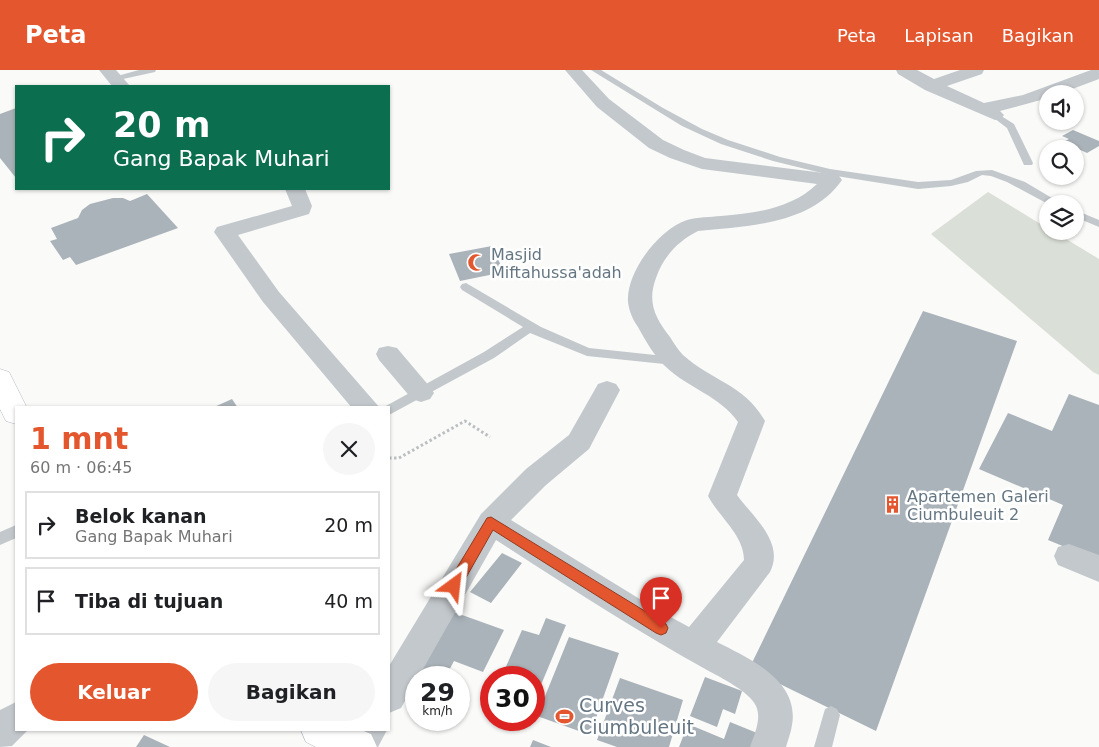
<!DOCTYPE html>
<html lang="id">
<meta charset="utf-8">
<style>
:root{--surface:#fff;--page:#f6f6f6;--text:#202124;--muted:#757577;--line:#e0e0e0;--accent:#e4572e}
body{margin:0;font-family:"DejaVu Sans",sans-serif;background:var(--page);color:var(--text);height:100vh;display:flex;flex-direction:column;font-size:19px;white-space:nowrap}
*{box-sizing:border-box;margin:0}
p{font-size:16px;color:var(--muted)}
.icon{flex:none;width:28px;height:28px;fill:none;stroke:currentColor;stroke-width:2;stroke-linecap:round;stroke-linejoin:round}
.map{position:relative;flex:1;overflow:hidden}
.panel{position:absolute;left:15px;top:336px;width:375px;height:325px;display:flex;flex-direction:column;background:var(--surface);border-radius:0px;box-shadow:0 1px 4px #0004}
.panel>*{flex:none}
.guide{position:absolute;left:15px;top:15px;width:375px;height:105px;border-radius:0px;box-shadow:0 1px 4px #0004;background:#0b6e4f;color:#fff;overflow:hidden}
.tools{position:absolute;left:1039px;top:15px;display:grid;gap:10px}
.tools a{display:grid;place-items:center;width:45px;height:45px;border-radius:50%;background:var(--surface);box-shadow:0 1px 4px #0004;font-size:25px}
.speed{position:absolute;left:405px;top:596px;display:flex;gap:10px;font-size:25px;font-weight:700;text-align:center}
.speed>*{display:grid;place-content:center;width:65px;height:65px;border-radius:50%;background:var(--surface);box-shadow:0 1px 4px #0004;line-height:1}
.speed small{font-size:12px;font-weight:400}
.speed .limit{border:8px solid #d22;background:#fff;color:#111}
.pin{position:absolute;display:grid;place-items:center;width:42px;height:42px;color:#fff;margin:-51px -21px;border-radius:50% 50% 50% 0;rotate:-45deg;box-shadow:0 0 5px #0007}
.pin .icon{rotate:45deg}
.me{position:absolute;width:55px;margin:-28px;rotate:30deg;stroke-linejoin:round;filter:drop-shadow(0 0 4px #0008)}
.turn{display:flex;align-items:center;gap:18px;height:105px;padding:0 15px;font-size:22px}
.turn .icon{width:65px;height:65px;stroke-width:2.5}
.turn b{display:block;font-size:35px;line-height:42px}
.round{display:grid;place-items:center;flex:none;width:52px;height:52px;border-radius:26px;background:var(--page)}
.head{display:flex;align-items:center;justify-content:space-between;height:85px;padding:0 15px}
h1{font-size:30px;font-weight:700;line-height:38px;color:var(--accent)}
.action{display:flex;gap:10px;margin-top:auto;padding:10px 15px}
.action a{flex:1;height:58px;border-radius:30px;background:var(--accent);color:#fff;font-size:20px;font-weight:700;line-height:58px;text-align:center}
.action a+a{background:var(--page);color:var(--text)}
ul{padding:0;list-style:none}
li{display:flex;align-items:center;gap:15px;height:68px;margin:0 10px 8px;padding:0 5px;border:2px solid var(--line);border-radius:0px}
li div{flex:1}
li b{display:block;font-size:19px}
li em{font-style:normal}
header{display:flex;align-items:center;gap:30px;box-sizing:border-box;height:70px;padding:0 25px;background:var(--accent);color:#fff}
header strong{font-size:24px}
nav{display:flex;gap:28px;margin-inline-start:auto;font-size:18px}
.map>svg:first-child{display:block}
.green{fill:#dadfd7}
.building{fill:#aab3b9}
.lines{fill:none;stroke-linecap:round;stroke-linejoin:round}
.secondary-casing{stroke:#b3babf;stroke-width:1}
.path{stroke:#bbbfc2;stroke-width:3;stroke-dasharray:2.5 2.5;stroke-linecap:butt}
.lane{fill:#c3c8cc;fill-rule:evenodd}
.street{fill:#c3c8cc;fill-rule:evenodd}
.secondary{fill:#fff;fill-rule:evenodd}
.route{fill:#e4572e;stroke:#94391e}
.labels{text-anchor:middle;stroke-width:5;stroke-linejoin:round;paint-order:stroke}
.poi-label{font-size:16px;fill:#657683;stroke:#fff;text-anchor:start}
.near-poi-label{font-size:19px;fill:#657683;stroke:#fff;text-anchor:start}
</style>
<header>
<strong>Peta</strong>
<nav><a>Peta</a><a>Lapisan</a><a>Bagikan</a></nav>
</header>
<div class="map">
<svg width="1099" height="677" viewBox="0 0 1099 677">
<rect width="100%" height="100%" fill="#fafaf8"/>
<!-- green -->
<path class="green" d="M988,122L1047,158L1048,161H1053L1099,189V305L1093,302L931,164Z"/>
<!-- building -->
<path class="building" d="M16,38V108L0,88V44Z
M1073,60L1099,71V76L1087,83L1063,72L1069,69L1062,66Z
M147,124L178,158L76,195L70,187L63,190L50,171L57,169L51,158L78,148L82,140L90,134L113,128H123L130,131Z
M492,176L504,202L460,211L449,184Z
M923,241L1017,271L876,661L749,599Z
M1069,324L1099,335V491L1048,470L1063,435L979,399L1008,343L1052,361Z
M232,329L238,338H212Z
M502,483L522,493L491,533L470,522Z
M451,541L504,560L483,602L454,591L445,608H416V611L412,610Z
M546,548L566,555L538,622L534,620V608H501L522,560L539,565Z
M569,567L619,583L590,665L537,646Z
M705,607L742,621L735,644L723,639L717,657L690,646Z
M620,608L683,630L669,677H617L597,670Z
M730,652L762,665L759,677H679L688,654L724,669Z
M144,665L170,677H136Z
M533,670L551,677H530Z"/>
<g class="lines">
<defs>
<path id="secondary" d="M0,299L9,302L27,338H16V354L6,351L0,339Z
M301,660H361L371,664L377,677H316L306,672Z"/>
</defs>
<!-- secondary casing -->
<use href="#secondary" class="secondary-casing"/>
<!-- path -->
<path class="path" d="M389,388H399L465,351L490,367"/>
<!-- lane -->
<path class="lane" d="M139,0H156L155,2L114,11L110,8Z
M591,0H601L663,38L702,59L728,70L780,87L830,99L918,112L951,110L976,101L992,100L1025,112L1062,134H1048L1007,112L991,106L982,105L968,112L951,116L918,119L830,105L773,91L721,74L682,56Z
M995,42L1014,54L1033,93L1032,95H1024L1007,58L990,45Z
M1075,140L1099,150V157L1075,147Z
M466,213L541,257L589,278L674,287L679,288L681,291L679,294L674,295L587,286L530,263L494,288L389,345V338L384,337L484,282L523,257L462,220L460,217L462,214Z
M16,455V468L0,475V462Z
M831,636L837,639L840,645L832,677H814L825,639Z"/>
<!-- street -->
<path class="street" d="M99,0H116L130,16H112Z
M565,0H582L609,29L663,70L684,80L705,88L832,104L839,106L842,110C811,155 747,156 698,161C678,171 663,187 656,208C647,232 655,248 670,267C674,273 678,280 683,285C712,311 745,315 765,351L737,425C753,447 785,472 770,502L717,572C748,588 800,610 792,655C791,662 788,670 786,677H750C754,665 762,649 756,636C750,622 720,607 707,600C635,560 566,515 496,470L418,608H416V611L401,638L389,643V596L481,444L526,399L569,365L598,314L607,311L616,314L620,320L589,379L546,415L511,450L656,539L689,557L744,490C744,465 719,447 708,426L738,352C720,326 688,318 666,297C655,287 645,270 638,257C633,250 629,241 628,232C626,202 659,159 687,150C698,147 710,147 721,146C755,143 791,139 817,114L702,99L670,88L649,78L597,37Z
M896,0H917L934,9L960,0H984L982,4L947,16L984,33L1023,25L1091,0H1099V9L1059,24H1048V28L1000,41L1004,45L1001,49L995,50L925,20L898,4Z
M285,119H305L312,136L309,144L238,165L279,222L380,338H352L263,232L214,162L217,157L292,136Z
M388,276L397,278L430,317L434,323L430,329L421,332L412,329L379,290L376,284L379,278Z
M1069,474L1099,485V512L1058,495L1054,486L1058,477Z
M16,632V660H28L12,676L0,677V640Z
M349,660H387L378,677H341Z"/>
<!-- secondary -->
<use href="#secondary" class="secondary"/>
</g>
<!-- route -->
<path class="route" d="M491,447L666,554L668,558L666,563L661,565L656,563L493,460L459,520L454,521L449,520L447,516L449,511L487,448Z"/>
<!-- icons -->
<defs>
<symbol id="mosque-bare" viewBox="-9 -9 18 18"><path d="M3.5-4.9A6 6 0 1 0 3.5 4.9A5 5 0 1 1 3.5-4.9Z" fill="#e4572e" stroke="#fff" stroke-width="2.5" paint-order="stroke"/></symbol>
<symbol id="building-bare" viewBox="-9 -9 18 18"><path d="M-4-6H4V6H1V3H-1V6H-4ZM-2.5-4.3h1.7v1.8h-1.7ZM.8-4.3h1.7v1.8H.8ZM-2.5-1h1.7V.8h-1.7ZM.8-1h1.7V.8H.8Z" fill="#e4572e" stroke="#fff" stroke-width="2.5" paint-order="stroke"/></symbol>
<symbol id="stadium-bare" viewBox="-9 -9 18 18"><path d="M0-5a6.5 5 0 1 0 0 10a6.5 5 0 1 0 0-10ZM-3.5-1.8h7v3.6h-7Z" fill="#e4572e" stroke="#fff" stroke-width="2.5" paint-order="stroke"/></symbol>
</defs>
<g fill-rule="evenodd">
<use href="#mosque-bare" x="464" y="180" width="25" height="25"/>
<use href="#building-bare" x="880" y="422" width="25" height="25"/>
<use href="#stadium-bare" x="552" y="634" width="25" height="25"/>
</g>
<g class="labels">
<!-- poi labels -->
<g class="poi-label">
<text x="491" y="190">Masjid<tspan x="491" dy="18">Miftahussa'adah</tspan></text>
<text x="907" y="432">Apartemen Galeri<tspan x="907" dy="18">Ciumbuleuit 2</tspan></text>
</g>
<!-- near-poi labels -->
<g class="near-poi-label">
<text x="579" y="642">Curves<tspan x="579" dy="22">Ciumbuleuit</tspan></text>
</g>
</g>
</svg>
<div class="tools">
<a><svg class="icon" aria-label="sound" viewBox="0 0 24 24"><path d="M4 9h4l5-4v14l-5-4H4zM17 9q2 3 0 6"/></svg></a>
<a><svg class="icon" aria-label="search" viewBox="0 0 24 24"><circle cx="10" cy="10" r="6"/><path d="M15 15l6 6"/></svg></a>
<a><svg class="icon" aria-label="layers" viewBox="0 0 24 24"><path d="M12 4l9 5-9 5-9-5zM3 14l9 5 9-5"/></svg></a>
</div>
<div class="speed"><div>29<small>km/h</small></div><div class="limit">30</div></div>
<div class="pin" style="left:661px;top:558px;background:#d93025"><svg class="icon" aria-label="arrive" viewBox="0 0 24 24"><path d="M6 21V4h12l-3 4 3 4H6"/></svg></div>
<svg class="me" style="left:454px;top:516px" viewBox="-20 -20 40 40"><path d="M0-17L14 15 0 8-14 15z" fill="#e4572e" stroke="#fff" stroke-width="4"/></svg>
<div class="guide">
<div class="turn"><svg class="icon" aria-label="right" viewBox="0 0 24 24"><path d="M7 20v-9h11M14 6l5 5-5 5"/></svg><div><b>20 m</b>Gang Bapak Muhari</div></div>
</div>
<section class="panel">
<div class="head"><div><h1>1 mnt</h1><p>60 m · 06:45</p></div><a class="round"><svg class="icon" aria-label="close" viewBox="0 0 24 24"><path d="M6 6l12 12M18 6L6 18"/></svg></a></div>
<ul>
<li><svg class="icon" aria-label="right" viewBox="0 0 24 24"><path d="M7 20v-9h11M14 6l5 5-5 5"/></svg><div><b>Belok kanan</b><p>Gang Bapak Muhari</p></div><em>20 m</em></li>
<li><svg class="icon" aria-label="arrive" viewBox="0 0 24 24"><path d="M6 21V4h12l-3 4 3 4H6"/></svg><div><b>Tiba di tujuan</b></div><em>40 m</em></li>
</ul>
<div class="action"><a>Keluar</a><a>Bagikan</a></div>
</section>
</div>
